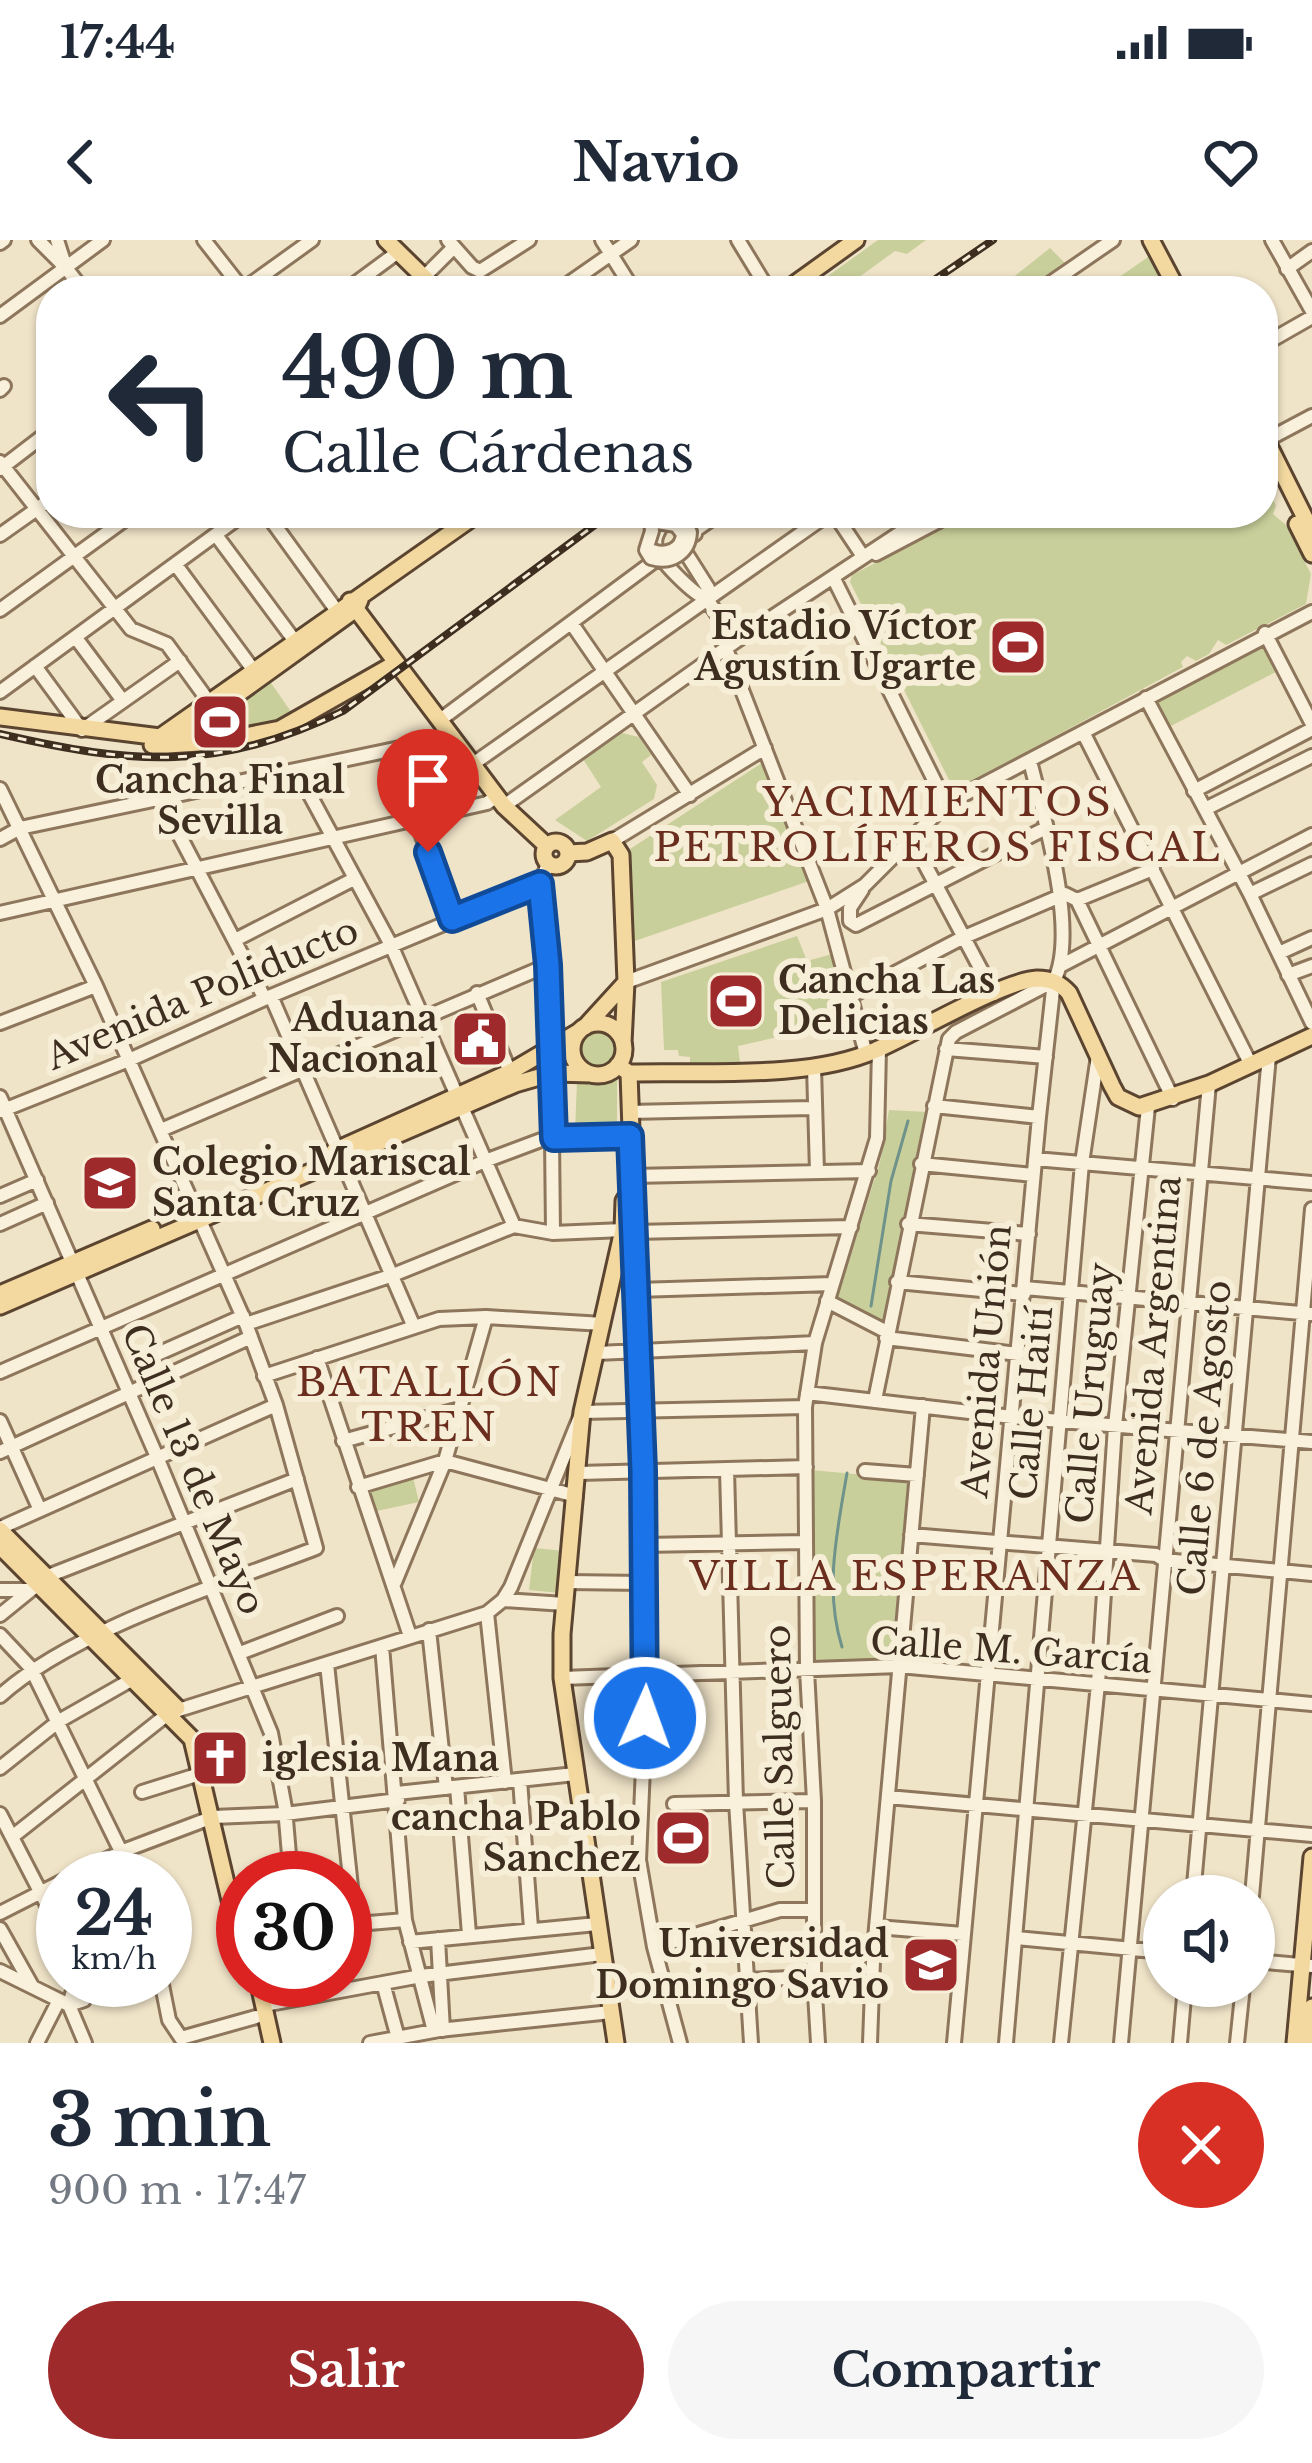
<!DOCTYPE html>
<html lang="es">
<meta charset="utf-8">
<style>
:root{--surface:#fff;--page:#f6f6f7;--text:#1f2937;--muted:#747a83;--accent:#9e2a2b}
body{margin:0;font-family:"Libre Baskerville",serif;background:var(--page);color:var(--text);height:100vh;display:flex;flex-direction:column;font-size:45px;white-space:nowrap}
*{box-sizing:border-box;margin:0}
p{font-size:39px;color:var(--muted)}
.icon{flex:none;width:66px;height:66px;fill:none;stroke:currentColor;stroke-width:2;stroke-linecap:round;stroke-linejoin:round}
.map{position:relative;height:1803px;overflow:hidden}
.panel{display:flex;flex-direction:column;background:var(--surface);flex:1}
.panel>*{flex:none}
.banner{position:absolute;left:36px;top:36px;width:1242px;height:252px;border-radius:48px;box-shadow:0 3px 9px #0004;background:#fff;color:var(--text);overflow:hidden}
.tools{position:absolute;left:1143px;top:1635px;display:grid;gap:24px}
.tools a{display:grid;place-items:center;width:132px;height:132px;border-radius:50%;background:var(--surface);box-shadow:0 3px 9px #0004;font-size:60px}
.speed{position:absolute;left:36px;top:1611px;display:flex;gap:24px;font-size:60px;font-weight:700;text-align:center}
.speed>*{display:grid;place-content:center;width:156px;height:156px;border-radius:50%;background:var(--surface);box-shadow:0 3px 9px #0004;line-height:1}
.speed small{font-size:30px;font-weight:400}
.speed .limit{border:18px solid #d22;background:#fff;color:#111}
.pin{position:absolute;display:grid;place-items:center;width:102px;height:102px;color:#fff;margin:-123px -51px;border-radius:50% 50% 50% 0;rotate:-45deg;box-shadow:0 0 12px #0007}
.pin .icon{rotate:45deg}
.me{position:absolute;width:132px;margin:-66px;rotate:2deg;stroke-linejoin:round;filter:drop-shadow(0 0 9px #0008)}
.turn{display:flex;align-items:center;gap:42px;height:252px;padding:0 48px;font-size:54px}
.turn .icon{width:156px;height:156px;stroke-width:2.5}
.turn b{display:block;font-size:84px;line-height:102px}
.round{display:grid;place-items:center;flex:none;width:126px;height:126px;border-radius:63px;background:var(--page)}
.overview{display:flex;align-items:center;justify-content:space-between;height:204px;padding:0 48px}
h1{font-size:72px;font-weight:700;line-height:90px}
.primary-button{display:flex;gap:24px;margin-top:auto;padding:24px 48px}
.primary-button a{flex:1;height:138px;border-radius:72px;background:var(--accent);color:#fff;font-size:48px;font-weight:700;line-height:138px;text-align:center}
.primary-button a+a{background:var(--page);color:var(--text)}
.status{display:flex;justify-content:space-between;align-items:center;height:84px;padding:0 60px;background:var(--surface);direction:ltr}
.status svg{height:33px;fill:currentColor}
header{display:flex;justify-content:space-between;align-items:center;height:156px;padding:0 48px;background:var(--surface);font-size:54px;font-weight:700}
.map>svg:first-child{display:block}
.green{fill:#c9cf9b}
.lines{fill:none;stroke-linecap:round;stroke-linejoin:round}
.stream{stroke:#6f938a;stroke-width:3}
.minor-casing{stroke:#8d765c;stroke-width:18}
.major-casing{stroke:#5b4430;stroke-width:21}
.minor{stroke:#faf1dc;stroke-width:12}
.major{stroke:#f3d9a0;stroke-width:15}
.rail-casing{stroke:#3d2e20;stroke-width:8}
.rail{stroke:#f7eed8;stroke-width:3;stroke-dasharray:9;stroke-linecap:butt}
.minor-bridge-casing{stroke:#8d765c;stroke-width:18;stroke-linecap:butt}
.minor-bridge{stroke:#faf1dc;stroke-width:12}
.route-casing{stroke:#114b97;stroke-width:30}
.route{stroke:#1a73e8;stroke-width:21}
.labels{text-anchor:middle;stroke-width:12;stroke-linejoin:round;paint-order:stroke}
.poi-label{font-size:36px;font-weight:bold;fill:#3d2e20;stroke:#f7eed8;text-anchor:end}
.street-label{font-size:36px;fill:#3d2e20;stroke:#f7eed8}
.neighbourhood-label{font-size:39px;letter-spacing:3px;fill:#6b2e1e;stroke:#f7eed8}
</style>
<div class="status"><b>17:44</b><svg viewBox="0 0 49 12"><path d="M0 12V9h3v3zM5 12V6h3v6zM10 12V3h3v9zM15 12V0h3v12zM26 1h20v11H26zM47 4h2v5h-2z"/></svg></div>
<header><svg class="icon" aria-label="back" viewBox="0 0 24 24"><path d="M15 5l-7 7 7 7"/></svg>Navio<svg class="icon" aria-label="heart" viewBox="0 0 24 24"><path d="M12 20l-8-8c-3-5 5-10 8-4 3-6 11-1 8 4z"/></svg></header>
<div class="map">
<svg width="1312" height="1803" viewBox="0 0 1312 1803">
<rect width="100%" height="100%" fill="#f0e4c8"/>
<!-- green -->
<path class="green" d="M878,0H926L907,14L895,11L840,51H807Z
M1050,8L1065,23L1022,51H1013L1006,43Z
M1151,15L1167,38L1162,42L1168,51H1099Z
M1263,249L1269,250L1276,266L1273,274L1286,285L1311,334L1306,364L1226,405L1218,400L1209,414L1196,421L1187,416L1181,422L1183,427L959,548L952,546L850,342L852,335L971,273H1263Z
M1263,407L1276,432L1167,488L1153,463Z
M269,440L294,476L268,488L183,500Z
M622,493L639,497L651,515L642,522L657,545L654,559L587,601L555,580L601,547L583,519Z
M765,521L812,640L632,702L630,609Z
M797,696L807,721L832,714L845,770L825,776L827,786L738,806L740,822L690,823V817L679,816L678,810H664L661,742Z
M579 808a18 18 0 1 1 36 0a18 18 0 1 1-36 0Z
M617,840V886L575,891L577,841Z
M889,870L929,872L922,887L884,1086L836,1061L880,922Z
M811,1230L909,1239L892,1421L812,1422Z
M413,1237L419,1262L372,1272L364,1248Z
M534,1308L564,1311L559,1353L529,1350Z
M691,1575L697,1618L676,1624L670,1577Z"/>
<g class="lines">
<!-- stream -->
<path class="stream" d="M871,1066L891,941L908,881
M842,1407C824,1350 837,1292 847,1233"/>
<defs>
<path id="minor" d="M38,0L61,23
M57,0L66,28L84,51
M204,0L244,51
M448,0L472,27L480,31L529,0
M602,0L634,51
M738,0L769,51
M1272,0L1312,71
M0,3L4,0
M1287,29L1312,11
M424,37L454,7
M241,51L312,0
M345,51L398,12
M558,51L631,0
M1039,51L1113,0
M0,76L103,0
M1263,105L1312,77
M0,150L4,146
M1263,202L1312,176
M0,222L131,389L167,404L212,466
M0,229L51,190
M266,273L342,378
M834,273L862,315
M652,286L676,275L696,289L695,294
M660,288C656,296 654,299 656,308C659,320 695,356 706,358
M0,295L51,259
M216,295L300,408
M687,296L720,273
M684,310L708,348L706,358L736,401
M876,314L954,273
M176,325L257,435
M833,337L946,564
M0,370L134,273
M572,384L690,555
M1265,393L1312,484
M76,398L123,461
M726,409L827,669L866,814
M35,426L82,490L180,421
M0,452L245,273
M1146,458L1250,654L1312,783
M440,480L661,316
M1083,492L1251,825
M473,524L830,273
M297,531L391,705L514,986
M0,549L96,746L246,1084L276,1165L316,1308C221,1345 74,1389 0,1456
M1194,551L1312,489
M161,560L265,759
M504,566L736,401L930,273
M1205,569L1312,516
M416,579L452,679
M0,599L20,588L452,497
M912,600L994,754
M612,601L765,508
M540,644L551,799L553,993
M862,650L850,668V681L856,685L1046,588
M1250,654L1312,624
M1077,660L1153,629
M0,673L487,563L497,556
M235,700L354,639
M1279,713L1312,698
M1062,725L1312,595
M1288,735L1312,726
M626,742L827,669L865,645L946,564L1312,372
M477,753L512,837
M271,756L414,1087
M851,756L962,698L1065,654L1077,660L1173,859
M0,783L96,746
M946,809L1046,817
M814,827L817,932
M0,857L157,1217L271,1493L285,1568L291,1638
M934,866L1039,877
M1,871L129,820L271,756L540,644L548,624
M629,872L813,868
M161,890L548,725
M1035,919L1312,943
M921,924L1033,935
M632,936L869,931
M633,949L647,1435L639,1620L654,1707L680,1803
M0,956L37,940
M0,984L47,963
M908,984L1029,994
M635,992L851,987
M897,1042L1024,1054
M1025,1048L1312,1074
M637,1050L832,1044
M827,1061L887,1092
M246,1084L393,1035L514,986L553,993L623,990
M886,1098L1018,1114
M597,1113L815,1103
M153,1116L243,1076
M317,1118L410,1396
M0,1132L485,921L541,900L630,896
M264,1136L439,1079L486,1077L603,1084
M807,1153L1012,1177L1312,1202
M875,1160L949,799L956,792L1054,741
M0,1181L40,1270
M343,1201L460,1169
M0,1212L251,1097
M727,1230L736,1562L751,1803
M865,1231L917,1235
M579,1233L806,1227
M358,1247L445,1221L576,1256
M0,1288L276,1165
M911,1295L1156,1315L1164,1320L1312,1334
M644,1305L805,1302
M395,1342L445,1221L486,1077
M567,1342L644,1343
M0,1350H28
M503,1360L565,1364
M487,1373L505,1542
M0,1375L48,1336L297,1239
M429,1390L446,1548
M0,1395L31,1428L134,1638
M382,1406L405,1680L434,1791
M240,1413L337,1376
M327,1424L355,1684
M562,1438L899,1426L1312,1464
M0,1528L59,1481L138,1436
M520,1540L531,1688
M457,1547L469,1694
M142,1552L203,1533
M397,1553L575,1534
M888,1557L1312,1595
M674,1564L814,1561
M0,1574L63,1696
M12,1597L169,1473L487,1373L503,1360L511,1347L582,1172L805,1167
M70,1638L123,1611L213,1577L285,1574L398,1560
M1193,1656L1269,816
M1252,1656L1312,969
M0,1673L63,1641
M345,1685L405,1680
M877,1687L963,1694
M0,1689L32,1746
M1016,1698L1164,1712
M438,1699L443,1790
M410,1702L597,1684
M654,1707L780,1670H812
M1254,1721L1312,1726
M0,1731L69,1765L85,1803
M161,1740L169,1780L181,1798L256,1777
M300,1740L301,1758
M745,1740L814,1737
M383,1743L398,1798
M69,1765L84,1760L93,1740
M69,1765L76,1740
M264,1765L421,1736L602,1714
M37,1803L59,1760
M370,1803L439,1790L611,1772
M818,1803L814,1737V1561L807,1430L805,1167L815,1103L877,898L879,809
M870,1803L873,1721L923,1166
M954,1803L1039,877L1054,741C1079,692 1043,574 1030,521
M1006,1803L1082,923L1098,816
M1061,1803L1098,1444L1115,1186L1148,867
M1121,1803L1209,844
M1180,1803L1185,1746
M1237,1803L1243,1746"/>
<path id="major" d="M386,0L438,51
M1151,0L1178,51
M785,51L856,0
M1263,194L1312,292
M1297,284L1312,314
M350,361L504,566L547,606
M0,477L160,497L479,273
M152,505H167L356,369L360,360
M167,505L215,502L280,489L396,423
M544 614a12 12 0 1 1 24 0a12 12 0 1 1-24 0Z
M568,613L587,612L612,601L621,615L626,742L623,803
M572 809a26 26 0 1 1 52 0a26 26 0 1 1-52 0Z
M585,787L626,742
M618,825L629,833C704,831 809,840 876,810C914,794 1002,741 1037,739C1051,739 1060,743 1069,753L1112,846L1118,857L1139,867L1209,844L1312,796
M334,911L510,832L578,792
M0,1054L152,989
M0,1066L515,844L553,833L591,834
M0,1290L177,1468
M0,1306L192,1499L243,1715
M258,1740L272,1803
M616,1803L562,1438V1394L582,1172L623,990L624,961L633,947L629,833
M1295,1803L1312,1617
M1308,1803L1312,1767"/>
</defs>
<!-- minor casing -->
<use href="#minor" class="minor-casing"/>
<!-- major casing -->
<use href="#major" class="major-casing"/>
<!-- minor -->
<use href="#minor" class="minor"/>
<!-- major -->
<use href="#major" class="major"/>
<defs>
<path id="rail" d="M918,51L993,0
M0,494C134,525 217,532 343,471L611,273"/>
</defs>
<!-- rail casing -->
<use href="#rail" class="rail-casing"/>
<!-- rail -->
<use href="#rail" class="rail"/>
<defs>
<path id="minor-bridge" d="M653,311C666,316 682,310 683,294L676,285L651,281L652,291L646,310L651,318C671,324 689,313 690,292L676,281"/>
</defs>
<!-- minor-bridge casing -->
<use href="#minor-bridge" class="minor-bridge-casing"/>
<!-- minor-bridge -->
<use href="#minor-bridge" class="minor-bridge"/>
</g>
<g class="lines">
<defs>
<path id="route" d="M428,612L452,679L540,644L548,725L554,898L630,896L643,1231L645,1478"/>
</defs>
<!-- route casing -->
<use href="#route" class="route-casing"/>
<!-- route -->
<use href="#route" class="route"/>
</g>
<!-- icons -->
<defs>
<symbol id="stadium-square" viewBox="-11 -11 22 22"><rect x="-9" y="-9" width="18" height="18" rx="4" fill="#9e2a2b" stroke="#f7eed8"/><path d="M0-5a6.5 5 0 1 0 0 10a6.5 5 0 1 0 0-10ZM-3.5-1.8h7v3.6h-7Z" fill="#fff"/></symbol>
<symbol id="civic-square" viewBox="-11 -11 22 22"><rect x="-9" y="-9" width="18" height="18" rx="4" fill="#9e2a2b" stroke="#f7eed8"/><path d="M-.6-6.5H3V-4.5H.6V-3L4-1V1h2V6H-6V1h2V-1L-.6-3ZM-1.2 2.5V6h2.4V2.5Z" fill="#fff"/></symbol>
<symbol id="university-square" viewBox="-11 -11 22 22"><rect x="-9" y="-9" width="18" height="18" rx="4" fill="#9e2a2b" stroke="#f7eed8"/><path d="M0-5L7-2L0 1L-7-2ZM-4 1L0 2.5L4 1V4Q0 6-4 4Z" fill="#fff"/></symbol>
<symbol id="church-square" viewBox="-11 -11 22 22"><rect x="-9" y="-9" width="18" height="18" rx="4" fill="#9e2a2b" stroke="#f7eed8"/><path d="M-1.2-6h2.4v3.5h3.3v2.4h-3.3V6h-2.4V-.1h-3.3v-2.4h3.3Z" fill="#fff"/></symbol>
</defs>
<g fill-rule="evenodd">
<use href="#stadium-square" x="985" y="374" width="66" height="66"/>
<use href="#stadium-square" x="187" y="449" width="66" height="66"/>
<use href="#stadium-square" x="703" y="728" width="66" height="66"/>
<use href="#civic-square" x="447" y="766" width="66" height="66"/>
<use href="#university-square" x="77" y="910" width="66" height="66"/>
<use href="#church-square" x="187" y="1485" width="66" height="66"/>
<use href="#stadium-square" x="650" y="1565" width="66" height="66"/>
<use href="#university-square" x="898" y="1692" width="66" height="66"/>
</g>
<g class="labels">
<!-- poi labels -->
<g class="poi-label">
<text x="976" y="399">Estadio Víctor<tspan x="976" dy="41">Agustín Ugarte</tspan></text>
<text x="220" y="553" text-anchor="middle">Cancha Final<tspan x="220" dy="41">Sevilla</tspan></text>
<text x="778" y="753" text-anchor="start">Cancha Las<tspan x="778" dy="41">Delicias</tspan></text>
<text x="438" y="791">Aduana<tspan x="438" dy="41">Nacional</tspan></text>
<text x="152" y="935" text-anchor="start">Colegio Mariscal<tspan x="152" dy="41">Santa Cruz</tspan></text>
<text x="262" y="1531" text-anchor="start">iglesia Mana</text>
<text x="641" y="1590">cancha Pablo<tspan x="641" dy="41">Sanchez</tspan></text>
<text x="889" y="1717">Universidad<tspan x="889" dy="41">Domingo Savio</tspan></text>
</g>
<!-- street labels -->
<g class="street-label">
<text transform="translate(202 753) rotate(-23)" y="13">Avenida Poliducto</text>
<text transform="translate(1153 1105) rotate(-85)" y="13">Avenida Argentina</text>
<text transform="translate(986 1121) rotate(-85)" y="13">Avenida Unión</text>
<text transform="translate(1090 1153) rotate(-85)" y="13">Calle Uruguay</text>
<text transform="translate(1031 1163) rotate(-85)" y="13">Calle Haití</text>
<text transform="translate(1204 1198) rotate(-85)" y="13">Calle 6 de Agosto</text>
<text transform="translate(194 1229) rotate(67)" y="13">Calle 13 de Mayo</text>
<text transform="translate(1011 1410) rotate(4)" y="13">Calle M. García</text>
<text transform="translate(779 1517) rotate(-91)" y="13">Calle Salguero</text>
</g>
<!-- neighbourhood labels -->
<g class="neighbourhood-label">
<text x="938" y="576">YACIMIENTOS<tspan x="938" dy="45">PETROLÍFEROS FISCAL</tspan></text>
<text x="430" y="1156">BATALLÓN<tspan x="430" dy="45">TREN</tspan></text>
<text x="916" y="1350">VILLA ESPERANZA</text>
</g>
</g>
</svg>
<div class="tools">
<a><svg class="icon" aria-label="sound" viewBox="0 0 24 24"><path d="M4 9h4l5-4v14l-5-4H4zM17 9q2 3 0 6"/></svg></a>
</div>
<div class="speed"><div>24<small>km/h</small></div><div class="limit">30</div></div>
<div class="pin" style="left:428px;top:612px;background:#d93025"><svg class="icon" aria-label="arrive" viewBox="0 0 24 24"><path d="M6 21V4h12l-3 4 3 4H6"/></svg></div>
<svg class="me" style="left:645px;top:1478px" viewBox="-20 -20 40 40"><circle r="17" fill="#1a73e8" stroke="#fff" stroke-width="3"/><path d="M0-11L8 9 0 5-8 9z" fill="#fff"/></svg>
<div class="banner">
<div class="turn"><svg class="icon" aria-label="left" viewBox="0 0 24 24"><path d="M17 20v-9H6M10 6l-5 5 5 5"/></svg><div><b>490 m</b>Calle Cárdenas</div></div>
</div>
</div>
<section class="panel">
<div class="overview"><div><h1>3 min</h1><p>900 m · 17:47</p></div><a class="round" style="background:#d93025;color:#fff"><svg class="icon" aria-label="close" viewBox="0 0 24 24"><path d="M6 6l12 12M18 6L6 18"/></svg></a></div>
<div class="primary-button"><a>Salir</a><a>Compartir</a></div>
</section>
